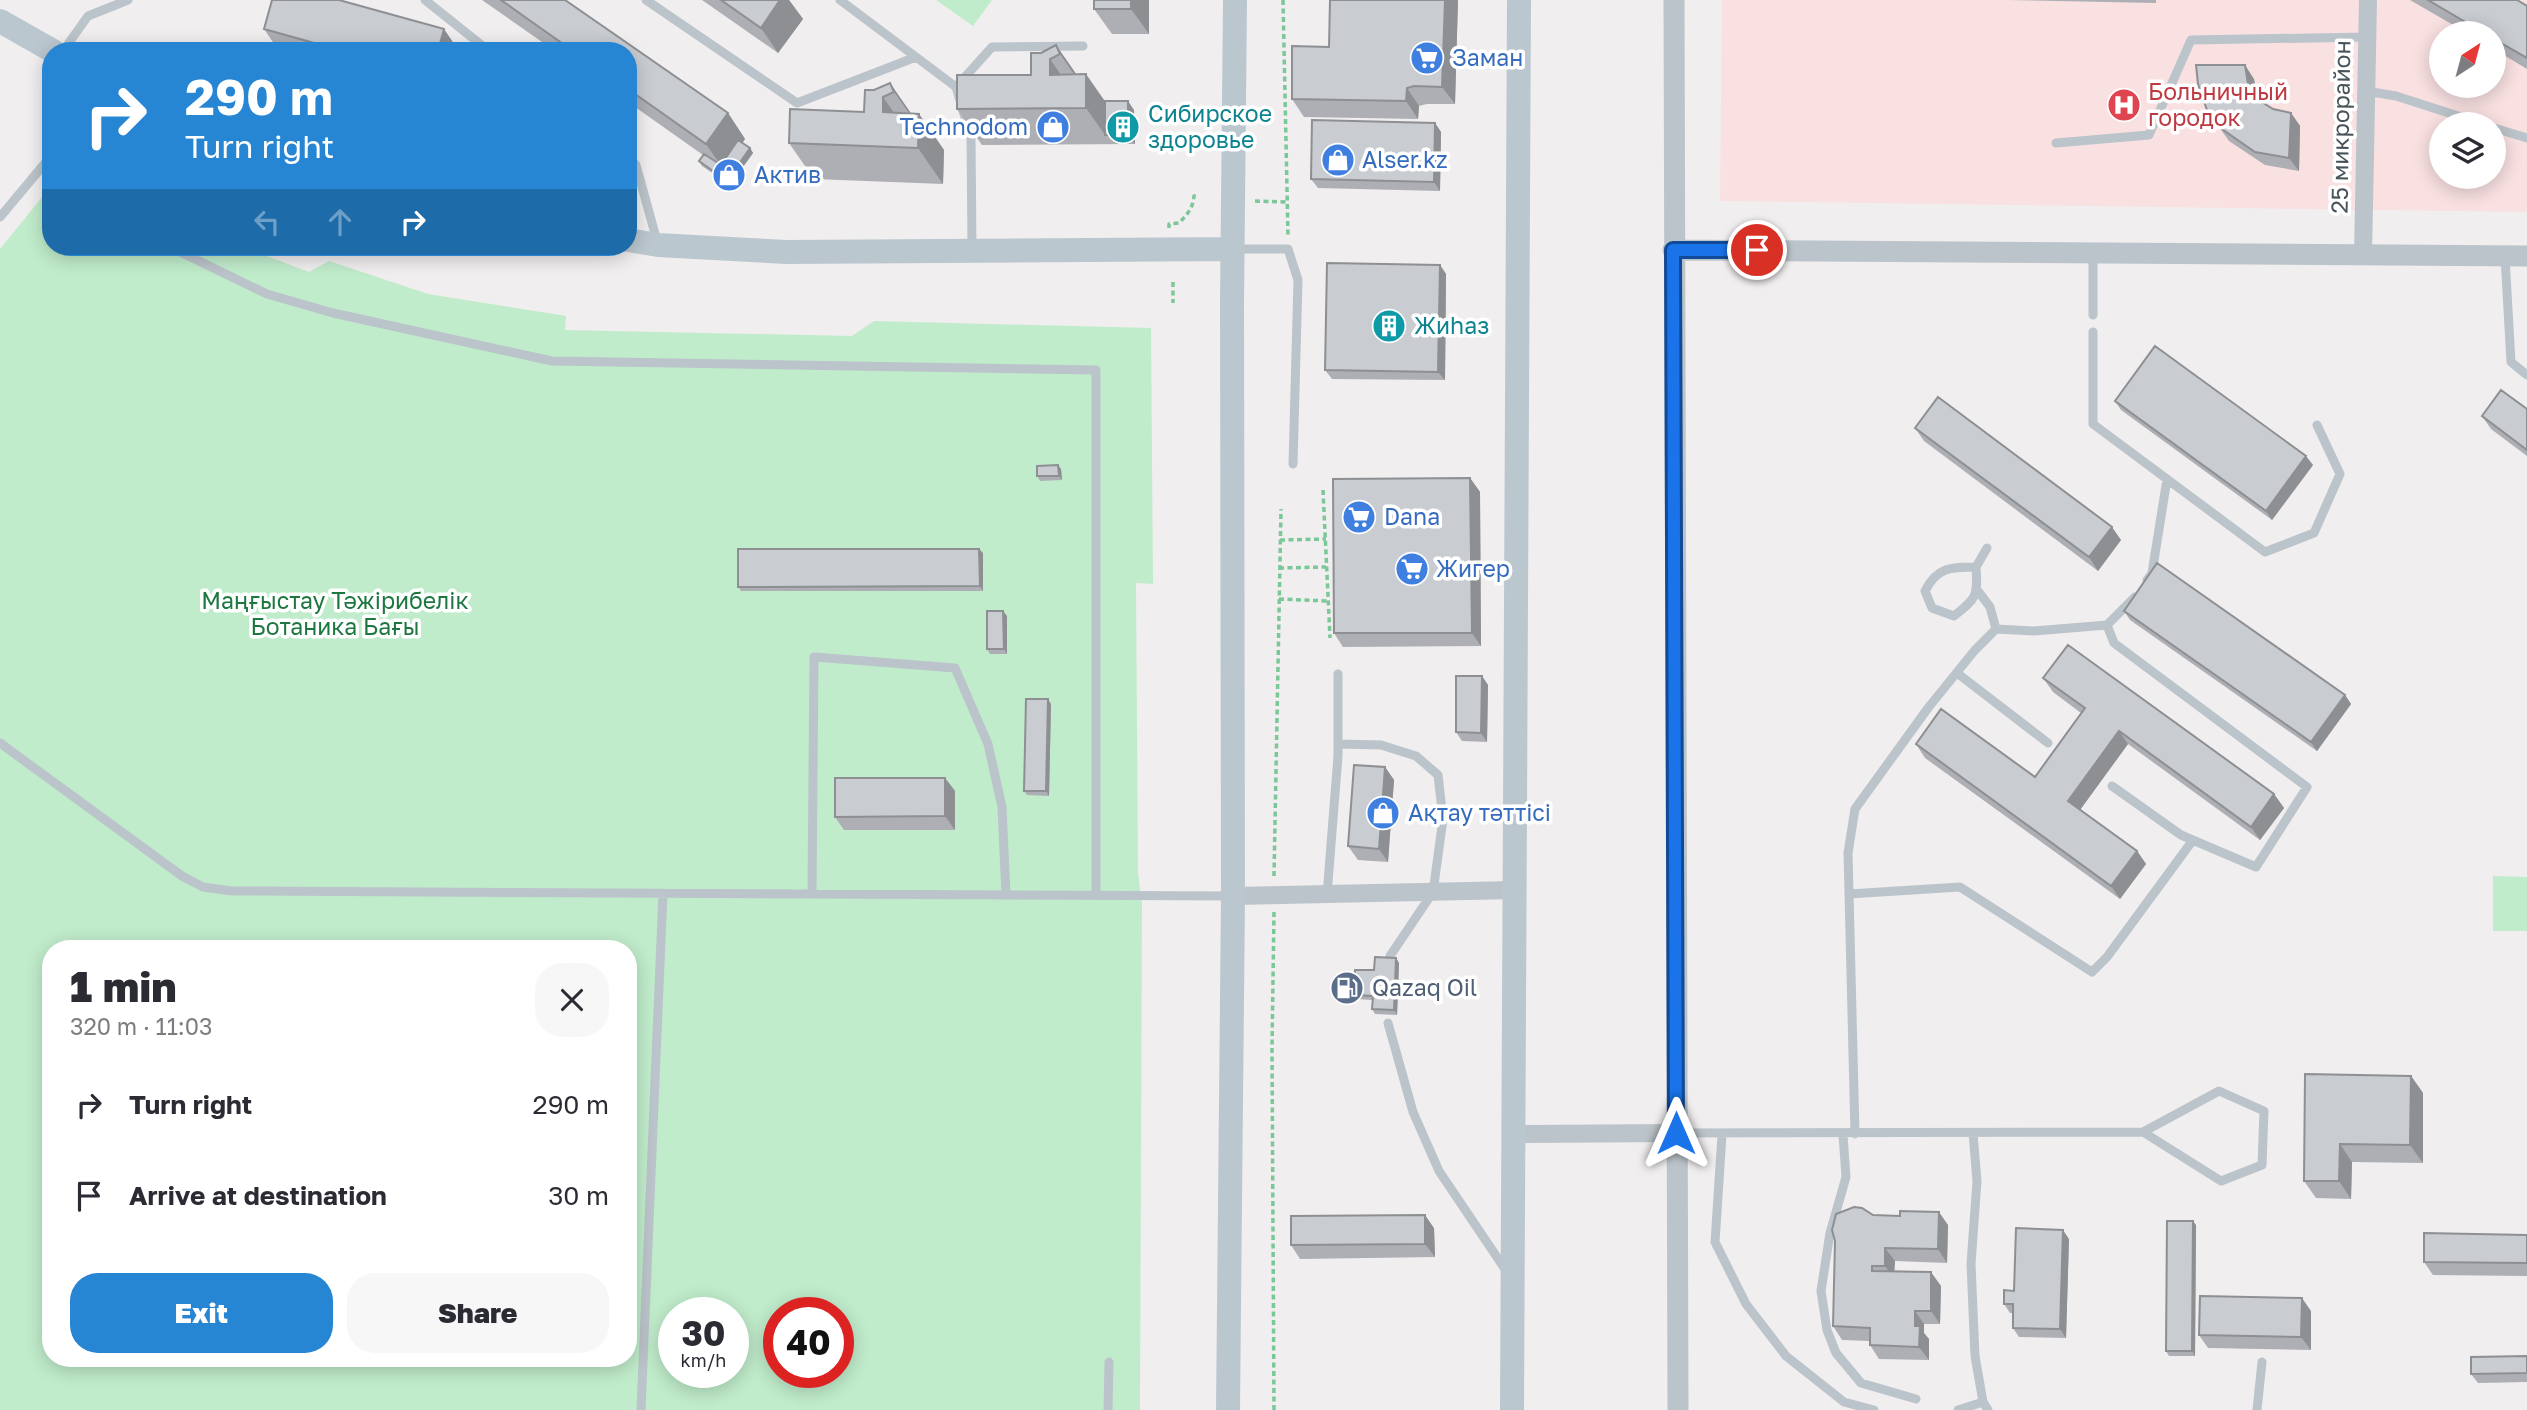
<!DOCTYPE html>
<meta charset="utf-8">
<style>
:root{--surface:#fff;--page:#f7f7f7;--text:#2b2b33;--muted:#7c7c81;--accent:#2686d4}
body{margin:0;font-family:"Golos Text",sans-serif;background:var(--page);color:var(--text);height:100vh;display:flex;flex-direction:column;font-size:26px;white-space:nowrap}
*{box-sizing:border-box;margin:0}
p{font-size:23px;color:var(--muted)}
.icon{flex:none;width:38px;height:38px;fill:none;stroke:currentColor;stroke-width:2;stroke-linecap:round;stroke-linejoin:round}
.map{position:relative;flex:1;overflow:hidden}
.sheet{position:absolute;left:42px;top:940px;width:595px;height:427px;display:flex;flex-direction:column;background:var(--surface);border-radius:28px;box-shadow:0 4px 18px #0003}
.sheet>*{flex:none}
.guide{position:absolute;left:42px;top:42px;width:595px;height:214px;border-radius:28px;box-shadow:0 4px 18px #0003;background:#2686d4;color:#fff;overflow:hidden}
.needle{width:46px;rotate:36deg}
.fabs{position:absolute;left:2429px;top:21px;display:grid;gap:14px}
.fabs a{display:grid;place-items:center;width:77px;height:77px;border-radius:50%;background:var(--surface);box-shadow:0 4px 18px #0003;font-size:35px}
.speed{position:absolute;left:658px;top:1297px;display:flex;gap:14px;font-size:35px;font-weight:700;text-align:center}
.speed>*{display:grid;place-content:center;width:91px;height:91px;border-radius:50%;background:var(--surface);box-shadow:0 4px 18px #0003;line-height:1}
.speed small{font-size:18px;font-weight:400}
.speed .limit{border:10px solid #d22;background:#fff;color:#111}
.pin{position:absolute;display:grid;place-items:center;width:60px;height:60px;color:#fff;margin:-30px;border:4px solid #fff;border-radius:50%;box-shadow:0 2px 7px #0007}
.me{position:absolute;width:77px;margin:-38px;rotate:0deg;stroke-linejoin:round;filter:drop-shadow(0 0 5px #0008)}
.turn{display:flex;align-items:center;gap:24px;height:147px;padding:0 28px;font-size:32px}
.turn .icon{width:91px;height:91px;stroke-width:2.5}
.turn b{display:block;font-size:49px;line-height:60px}
.lanes{display:flex;align-items:center;height:66px;padding:0 28px;background:#0003;justify-content:center;gap:35px;direction:ltr}
.lanes .off{opacity:.35}
.round{display:grid;place-items:center;flex:none;width:74px;height:74px;border-radius:28px;background:var(--page)}
.summary{display:flex;align-items:center;justify-content:space-between;height:119px;padding:0 28px}
h1{font-size:42px;font-weight:800;line-height:52px}
.cta{display:flex;gap:14px;margin-top:auto;padding:14px 28px}
.cta a{flex:1;height:80px;border-radius:28px;background:var(--accent);color:#fff;font-size:28px;font-weight:800;line-height:80px;text-align:center}
.cta a+a{background:var(--page);color:var(--text)}
ul{padding:0;list-style:none}
li{display:flex;align-items:center;gap:21px;height:91px;padding:0 28px}
li div{flex:1}
li b{display:block;font-size:26px}
li em{font-style:normal}
.map>svg:first-child{display:block}
.medical{fill:#f9e0e1;fill-rule:evenodd}
.green{fill:#c0eccb;fill-rule:evenodd}
.lines{fill:none;stroke-linecap:round;stroke-linejoin:round}
.path{stroke:#7ac798;stroke-width:3.5;stroke-dasharray:5 3.5;stroke-linecap:butt}
.service{stroke:#bbc4ca;stroke-width:9}
.minor{stroke:#bbc4ca;stroke-width:18}
.tertiary{stroke:#bbc4ca;stroke-width:21}
.secondary{stroke:#bbc7cf;stroke-width:24}
.wall{fill:#adafb4}
.shaded-wall{fill:#8d8f92}
.building{fill:#c9ccd1;stroke:#8d8f92;stroke-width:2}
.route-casing{stroke:#114b97;stroke-width:18}
.route{stroke:#1a73e8;stroke-width:12}
.labels{text-anchor:middle;stroke-width:7;stroke-linejoin:round;paint-order:stroke}
.shop-label{font-size:23px;fill:#366cbe;stroke:#fff;text-anchor:start}
.health-label{font-size:23px;fill:#be3a42;stroke:#fff;text-anchor:start}
.culture-label{font-size:23px;fill:#0d838f;stroke:#fff;text-anchor:start}
.street-label{font-size:23px;fill:#48545a;stroke:#fff}
.park-label{font-size:23px;fill:#1d7740;stroke:#fff}
.service-label{font-size:23px;fill:#4e5e75;stroke:#fff;text-anchor:start}
</style>
<div class="map">
<svg width="2527" height="1410" viewBox="0 0 2527 1410">
<rect width="100%" height="100%" fill="#f1eeef"/>
<!-- medical -->
<path class="medical" d="M1722,0H2527V212L1720,201ZM2441,33H2494V86H2441ZM2441,124H2494V177H2441Z"/>
<!-- green -->
<path class="green" d="M936,0H992L973,26Z
M51,186V247H243L309,272L329,261L428,294L566,316L565,330L852,336L874,321L1151,328L1153,584L1136,583L1138,873L1142,904L1140,1410H0V249ZM51,948H628V1358H51ZM674,1312H733V1372H674ZM779,1312H838V1372H779Z
M2493,876L2527,877V931H2493Z"/>
<g class="lines">
<!-- path -->
<path class="path" d="M1283,0L1288,236
M1255,201L1287,202
M1169,228V224L1179,223C1187,215 1193,208 1194,196L1199,197
M1173,282V303
M1323,490L1330,638
M1280,540L1326,539
M1279,568L1326,567
M1279,599L1328,601
M1274,876L1281,509
M1274,912L1272,1048L1274,1410"/>
<!-- service -->
<path class="service" d="M425,0L489,51
M646,0L797,103L916,57
M840,0L956,87
M63,51L88,16L128,0
M2366,91L2396,96L2483,124
M2494,128L2527,138
M2056,143L2149,135L2191,40L2367,37
M628,158L636,165L657,241
M0,217L51,156
M170,247L267,294L333,313L552,361L1096,370V895
M972,249L971,138L956,87L992,47L1083,46
M1234,249H1288L1298,280L1293,464
M2505,257L2511,362L2527,375
M2093,315V254
M2093,332V424L2265,552L2314,533L2340,474L2317,425
M1976,567C1978,596 1977,598 1954,616L1932,608L1925,591C1937,567 1951,567 1976,567L1987,548
M2147,580L2152,573L2167,479
M1978,591L1990,607L1996,629L2034,631L2107,625L2135,597
M2107,625L2114,643L2307,787L2256,867L2181,835L2112,786
M1957,673L2048,743
M0,743L182,876L203,887L232,891L1231,896
M1338,744L1381,745L1416,756L1438,775L1443,819L1433,892L1390,956
M812,894L814,657L955,668L988,744L1002,807L1006,895
M1849,894L1960,887L2092,972L2107,957L2193,840
M1327,895L1338,756V674
M1388,1023L1413,1112L1439,1171L1507,1272
M1677,1133L2143,1132L2219,1091L2264,1111L2262,1165L2221,1181L2143,1132
M1973,1133L1977,1181L1971,1264L1975,1356L1983,1402L1988,1410
M1855,1134L1848,853L1855,809L1928,708L1975,650L1996,629
M1722,1135L1715,1242L1746,1304L1786,1356L1844,1402L1874,1410
M1843,1135L1846,1177L1830,1233L1821,1291L1827,1330L1836,1353L1861,1383L1916,1399
M641,1410L663,893
M1108,1410L1109,1362
M1958,1410L1983,1402
M2257,1410L2262,1362"/>
<!-- minor -->
<path class="minor" d="M2363,256L2368,0
M1233,896L1515,890
M1514,1134L1676,1133"/>
<!-- tertiary -->
<path class="tertiary" d="M1674,0L1678,1410
M1673,250L2527,256"/>
<!-- secondary -->
<path class="secondary" d="M0,21L53,51
M628,240L658,245L787,252L1232,249
M1228,1410L1233,896L1232,304L1235,0
M1512,1410L1519,0"/>
</g>
<!-- wall -->
<path class="wall" d="M482,0H565L728,113L745,139L742,143L750,148L753,153L730,185L702,166L699,161L703,155L628,102V51H555Z
M702,0H789L803,19L778,53Z
M1149,0V34H1112L1094,9Z
M1330,0H1458L1455,104H1427L1419,106L1418,119L1304,117L1292,99L1329,47Z
M2009,0H2156V3Z
M2410,0H2517L2527,6V69L2494,49V33H2467Z
M264,29L459,51H279Z
M1056,45L1076,74L1105,101L1134,110L1135,144L982,145L957,109L1031,75L1041,53Z
M2254,79L2257,97L2259,100L2273,109L2291,113L2300,126L2299,171L2265,165L2229,141L2207,110Z
M890,83L911,114H919L944,150L943,184L814,179L789,143L864,112L874,90Z
M1435,123L1441,132L1440,191L1318,188L1311,179Z
M1440,265L1446,274L1445,380L1332,379L1325,370Z
M2115,401L2313,465L2272,520L2121,410Z
M2527,409V456L2491,429L2482,416Z
M1915,428L2121,540L2098,571L1924,441Z
M1061,469L1062,480L1040,481L1037,476Z
M1470,478L1480,492L1481,646L1343,647L1334,633Z
M983,553V591H741L738,587Z
M2124,611L2345,695L2351,704L2317,751L2130,620Z
M1007,616V654H990L987,649Z
M1482,676L1488,685L1487,742L1462,741L1456,732Z
M2043,678L2274,794L2284,808L2260,840L2128,744L2080,810L2137,851L2146,864L2120,899L1925,758L1916,744L2035,777L2081,713L2053,692Z
M1051,704L1049,796L1027,795L1024,791Z
M1385,767L1394,780L1388,862L1358,860L1348,846Z
M945,778L955,791V830H844L835,817Z
M1396,958L1399,963L1397,1015L1375,1014L1372,1009V1000L1357,999L1354,995L1374,970Z
M2305,1074L2411,1076L2423,1093V1163L2352,1162L2351,1199L2316,1198L2304,1181Z
M1873,1215L1900,1216L1948,1225L1947,1263L1895,1261L1894,1271L1941,1286L1940,1324H1924V1333L1929,1339V1360L1879,1359L1870,1345V1341L1842,1340L1833,1326Z
M2196,1225L2195,1356H2169L2166,1351Z
M1434,1228L1435,1257L1300,1259L1291,1245Z
M2527,1235V1276L2433,1275L2424,1262Z
M2069,1239L2066,1338L2019,1337L2013,1328V1313H2010L2004,1304Z
M2311,1311V1350L2208,1348L2199,1335Z
M2527,1356V1382L2478,1383L2471,1374Z"/>
<!-- shaded-wall -->
<path class="shaded-wall" d="M780,0H789L803,19L778,53L761,28Z
M1131,0H1149V34L1131,9Z
M1445,0H1458L1455,104L1442,87Z
M444,29L459,51H438Z
M1056,45L1081,81L1085,90L1060,54Z
M1050,59L1075,95L1050,75Z
M2245,65L2254,79L2257,97L2267,112L2248,84Z
M1086,74L1111,110L1105,135L1086,108Z
M890,83L915,119L919,114L944,150L943,184L918,148L919,127L894,92Z
M1407,88L1419,106L1418,119L1406,101Z
M883,97L908,133V148L883,112Z
M1128,101L1134,110L1135,144L1128,135Z
M728,113L745,139L724,170L706,144Z
M2291,113L2300,126L2299,171L2289,158Z
M1435,123L1441,132L1440,191L1434,182Z
M750,148L753,153L730,185L727,181Z
M1440,265L1446,274L1445,380L1438,372Z
M2306,456L2313,465L2272,520L2266,511Z
M1058,465L1061,469L1062,480L1059,476Z
M1470,478L1480,492L1481,646L1472,633Z
M2112,527L2121,540L2098,571L2089,557Z
M979,549L983,553V591L980,586Z
M1003,611L1007,616V654L1004,649Z
M1482,676L1488,685L1487,742L1481,733Z
M2345,695L2351,704L2317,751L2311,742Z
M1048,699L1051,704L1049,796L1046,791Z
M2119,731L2128,744L2077,814L2068,801Z
M1385,767L1394,780L1388,862L1379,849Z
M945,778L955,791V830L945,816Z
M2274,794L2284,808L2260,840L2251,827Z
M2137,851L2146,864L2120,899L2111,886Z
M1396,958L1399,963L1397,1015L1394,1010Z
M2411,1076L2423,1093V1163L2410,1145Z
M2340,1144L2352,1162L2351,1199L2339,1181Z
M1939,1212L1948,1225L1947,1263L1938,1249Z
M1425,1215L1434,1228L1435,1257L1425,1244Z
M2193,1221L2196,1225L2195,1356L2192,1351Z
M2063,1230L2069,1239L2066,1338L2060,1329Z
M1885,1248L1895,1261L1894,1279L1885,1266Z
M1931,1272L1941,1286L1940,1324L1931,1311Z
M2302,1298L2311,1311V1350L2301,1337Z
M1915,1311L1924,1324V1333L1929,1339V1360L1919,1347L1915,1326Z"/>
<!-- building -->
<path class="building" d="M272,0H339L444,29L438,51H343L264,29Z
M501,0H565L728,113L706,144L628,89V51H573Z
M721,0H780L761,28Z
M1094,0H1131V9H1094Z
M1330,0H1445L1442,87L1414,86L1407,88L1406,101L1292,99V46L1329,47Z
M2428,0H2517L2527,6V58L2494,39V33H2484Z
M1056,45L1060,54L1050,59V75L1086,74V108L957,109V75H1031V53H1041Z
M2196,65H2245L2248,84L2257,99L2273,109L2291,113L2289,158L2255,152L2219,127L2207,110L2198,84Z
M890,83L894,92L883,97V112L919,114L918,148L789,143L790,109L864,112L865,90H874Z
M1105,101H1128V135H1105Z
M1312,120L1435,123L1434,182L1311,179Z
M738,140L750,148L727,181L699,161L704,154L721,165Z
M1327,263L1440,265L1438,372L1325,370Z
M2155,346L2306,456L2266,511L2115,401Z
M2501,390L2527,409V450L2482,416Z
M1938,397L2112,527L2089,557L1915,428Z
M1058,465L1059,476H1037V466Z
M1470,478L1472,633H1334L1333,479Z
M738,549H979L980,586L738,587Z
M2157,563L2345,695L2311,742L2124,611Z
M987,611H1003L1004,649H987Z
M2068,645L2274,794L2251,827L2119,731L2068,801L2137,851L2111,886L1916,744L1941,709L2035,777L2085,708L2043,678Z
M1456,676H1482L1481,733L1456,732Z
M1026,699H1048L1046,791H1024Z
M1354,765L1385,767L1379,849L1348,846Z
M835,778H945V816L835,817Z
M1375,957L1396,958L1394,1010L1372,1009L1373,996L1354,995L1355,970H1374Z
M2305,1074L2411,1076L2410,1145L2340,1144L2339,1181H2304Z
M1854,1207L1862,1208L1873,1215L1900,1216V1211L1939,1212L1938,1249L1885,1248V1266H1872V1271L1931,1272V1311H1915V1326H1920L1919,1347L1870,1345V1328L1833,1326L1835,1241L1832,1230L1836,1214Z
M1425,1215V1244L1291,1245V1216Z
M2167,1221H2193L2192,1351H2166Z
M2016,1228L2063,1230L2060,1329L2013,1328V1304H2004V1290L2014,1291Z
M2424,1233L2527,1235V1263L2424,1262Z
M2200,1296L2302,1298L2301,1337L2199,1335Z
M2527,1356V1373L2471,1374V1357Z"/>
<g class="lines">
<defs>
<path id="route" d="M1676,1133L1673,250H1757"/>
</defs>
<!-- route casing -->
<use href="#route" class="route-casing"/>
<!-- route -->
<use href="#route" class="route"/>
</g>
<!-- icons -->
<defs>
<symbol id="supermarket-disc" viewBox="-11 -11 22 22"><circle r="9.5" fill="#3f7fe0" stroke="#fff"/><path d="M-6-5.5h2.5l.6 2H6L4.5 2H-2.5L-4.4-4H-6ZM-1.5 3.2a1.3 1.3 0 1 0 .1 0ZM3 3.2a1.3 1.3 0 1 0 .1 0Z" fill="#fff"/></symbol>
<symbol id="hospital-disc" viewBox="-11 -11 22 22"><circle r="9.5" fill="#e0444e" stroke="#fff"/><path d="M-5-5h3v3.5h4V-5h3V5h-3V1.5h-4V5h-3Z" fill="#fff"/></symbol>
<symbol id="shop-disc" viewBox="-11 -11 22 22"><circle r="9.5" fill="#3f7fe0" stroke="#fff"/><path d="M-5-2.5h2.3a2.7 3.5 0 0 1 5.4 0H5L5.5 6h-11ZM-1.5-2.5h3a1.5 2.3 0 0 0-3 0Z" fill="#fff"/></symbol>
<symbol id="building-disc" viewBox="-11 -11 22 22"><circle r="9.5" fill="#0f9aa8" stroke="#fff"/><path d="M-4-6H4V6H1V3H-1V6H-4ZM-2.5-4.3h1.7v1.8h-1.7ZM.8-4.3h1.7v1.8H.8ZM-2.5-1h1.7V.8h-1.7ZM.8-1h1.7V.8H.8Z" fill="#fff"/></symbol>
<symbol id="fuel-disc" viewBox="-11 -11 22 22"><circle r="9.5" fill="#5c6f8a" stroke="#fff"/><path d="M-5.5-6h7V0h2V4h1.3V-2.5L3-4.5l.8-.8L6-3V5H2.5V1h-1V6h-7ZM-4.2-4.7v3.2H.2V-4.7Z" fill="#fff"/></symbol>
</defs>
<g fill-rule="evenodd">
<use href="#supermarket-disc" x="1408" y="39" width="38" height="38"/>
<use href="#hospital-disc" x="2105" y="86" width="38" height="38"/>
<use href="#shop-disc" x="1034" y="108" width="38" height="38"/>
<use href="#building-disc" x="1104" y="108" width="38" height="38"/>
<use href="#shop-disc" x="1319" y="141" width="38" height="38"/>
<use href="#shop-disc" x="710" y="156" width="38" height="38"/>
<use href="#building-disc" x="1370" y="307" width="38" height="38"/>
<use href="#supermarket-disc" x="1340" y="498" width="38" height="38"/>
<use href="#supermarket-disc" x="1393" y="550" width="38" height="38"/>
<use href="#shop-disc" x="1364" y="794" width="38" height="38"/>
<use href="#fuel-disc" x="1328" y="969" width="38" height="38"/>
</g>
<g class="labels">
<!-- shop labels -->
<g class="shop-label">
<text x="1452" y="66">Заман</text>
<text x="1028" y="135" text-anchor="end">Technodom</text>
<text x="1362" y="168">Alser.kz</text>
<text x="754" y="183">Актив</text>
<text x="1384" y="525">Dana</text>
<text x="1436" y="577">Жигер</text>
<text x="1408" y="821">Ақтау тәттісі</text>
</g>
<!-- health labels -->
<g class="health-label">
<text x="2148" y="100">Больничный<tspan x="2148" dy="26">городок</tspan></text>
</g>
<!-- culture labels -->
<g class="culture-label">
<text x="1148" y="122">Сибирское<tspan x="1148" dy="26">здоровье</tspan></text>
<text x="1414" y="334">Жиhаз</text>
</g>
<!-- street labels -->
<g class="street-label">
<text transform="translate(2341 127) rotate(-89)" y="8">25 микрорайон</text>
</g>
<!-- park labels -->
<g class="park-label">
<text x="335" y="609">Маңғыстау Тәжірибелік<tspan x="335" dy="26">Ботаника Бағы</tspan></text>
</g>
<!-- service labels -->
<g class="service-label">
<text x="1372" y="996">Qazaq Oil</text>
</g>
</g>
</svg>
<div class="fabs">
<a><svg class="needle" viewBox="-14 -14 28 28"><path d="M0-13l5 13h-10z" fill="#e53935"/><path d="M0 13l5-13h-10z" fill="#7c7c81"/></svg></a>
<a><svg class="icon" aria-label="layers" viewBox="0 0 24 24"><path d="M12 4l9 5-9 5-9-5zM3 14l9 5 9-5"/></svg></a>
</div>
<div class="speed"><div>30<small>km/h</small></div><div class="limit">40</div></div>
<div class="pin" style="left:1757px;top:250px;background:#d93025"><svg class="icon" aria-label="arrive" viewBox="0 0 24 24"><path d="M6 21V4h12l-3 4 3 4H6"/></svg></div>
<svg class="me" style="left:1676px;top:1133px" viewBox="-20 -20 40 40"><path d="M0-17L14 15 0 8-14 15z" fill="#1a73e8" stroke="#fff" stroke-width="4"/></svg>
<div class="guide">
<div class="turn"><svg class="icon" aria-label="right" viewBox="0 0 24 24"><path d="M7 20v-9h11M14 6l5 5-5 5"/></svg><div><b>290 m</b>Turn right</div></div>
<div class="lanes"><svg class="icon off" aria-label="left" viewBox="0 0 24 24"><path d="M17 20v-9H6M10 6l-5 5 5 5"/></svg><svg class="icon off" aria-label="ahead" viewBox="0 0 24 24"><path d="M12 20V5M6 11l6-6 6 6"/></svg><svg class="icon" aria-label="right" viewBox="0 0 24 24"><path d="M7 20v-9h11M14 6l5 5-5 5"/></svg></div>
</div>
<section class="sheet">
<div class="summary"><div><h1>1 min</h1><p>320 m · 11:03</p></div><a class="round"><svg class="icon" aria-label="close" viewBox="0 0 24 24"><path d="M6 6l12 12M18 6L6 18"/></svg></a></div>
<ul>
<li><svg class="icon" aria-label="right" viewBox="0 0 24 24"><path d="M7 20v-9h11M14 6l5 5-5 5"/></svg><div><b>Turn right</b></div><em>290 m</em></li>
<li><svg class="icon" aria-label="arrive" viewBox="0 0 24 24"><path d="M6 21V4h12l-3 4 3 4H6"/></svg><div><b>Arrive at destination</b></div><em>30 m</em></li>
</ul>
<div class="cta"><a>Exit</a><a>Share</a></div>
</section>
</div>
